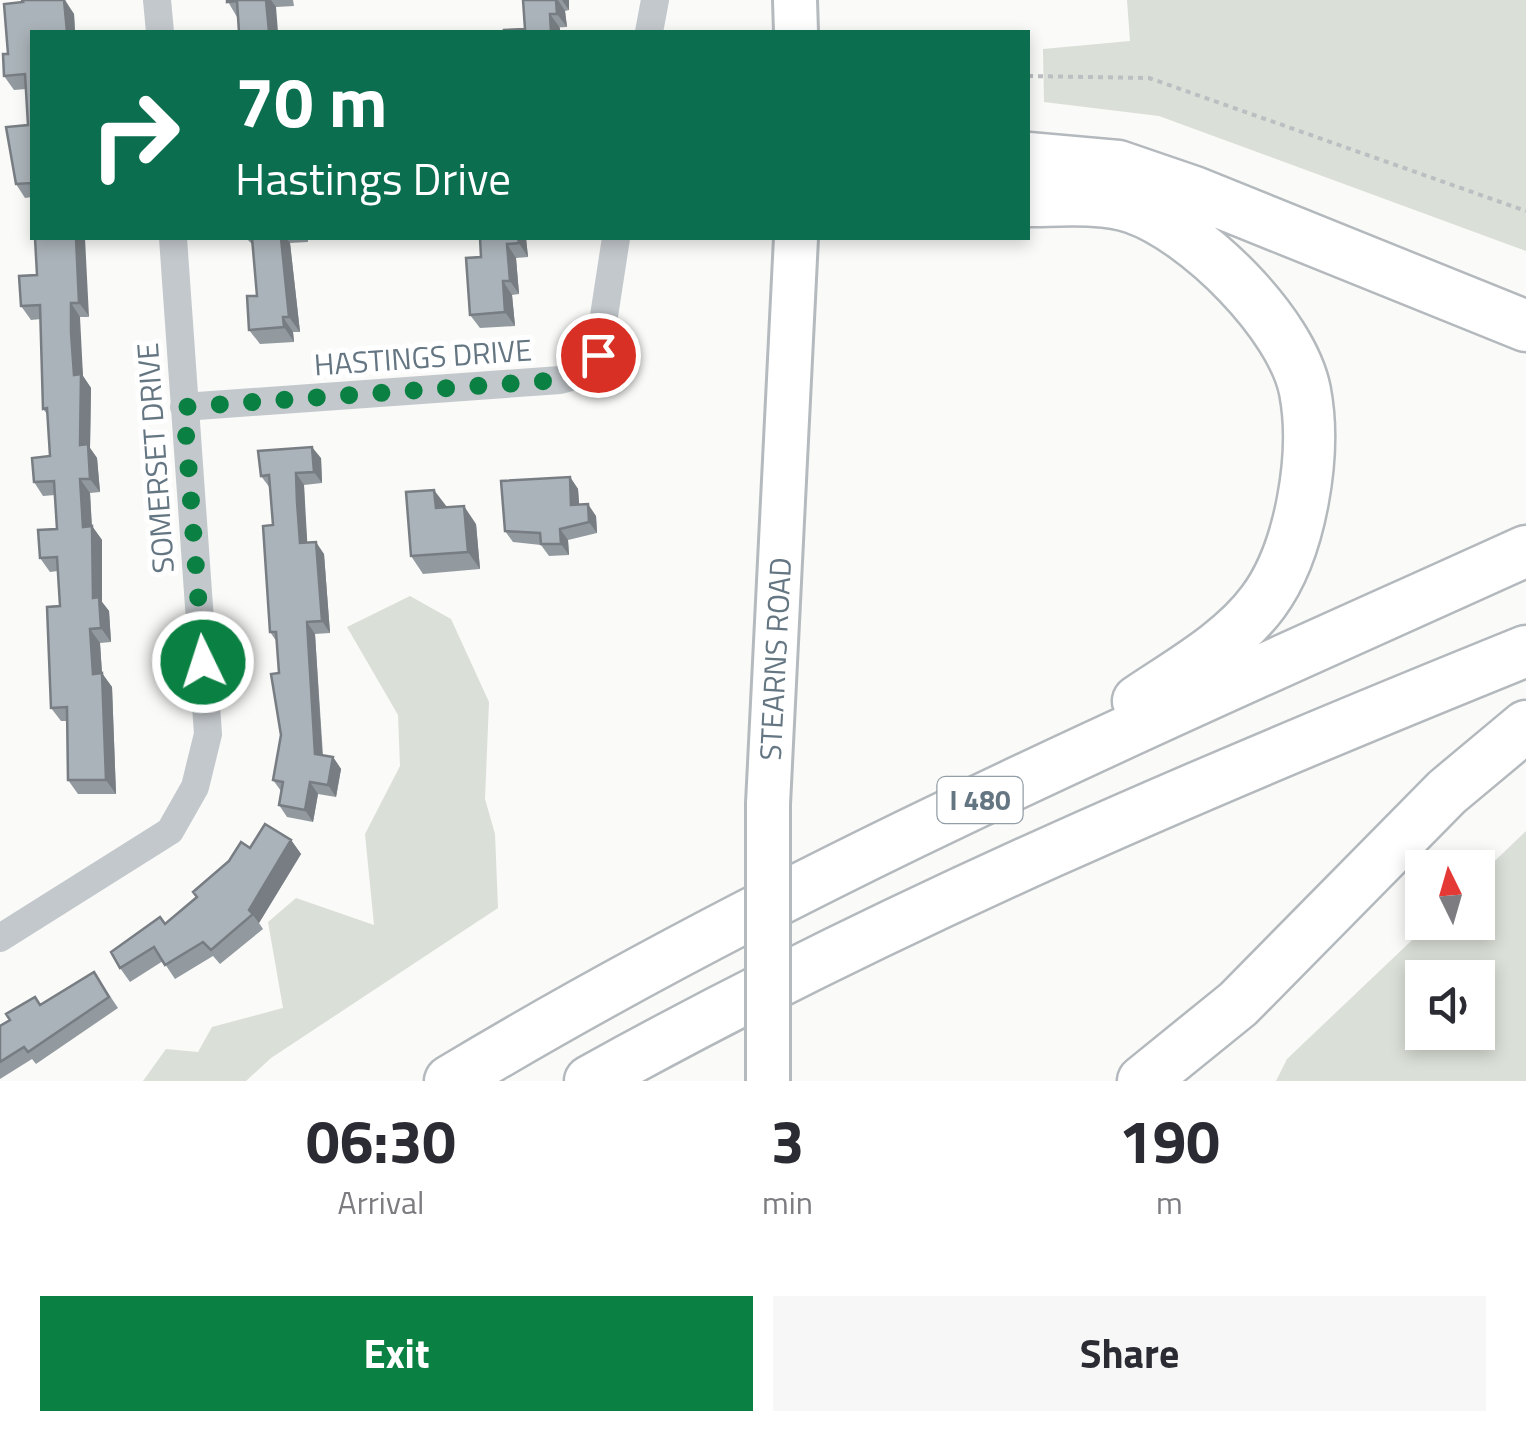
<!DOCTYPE html>
<style>
:root{--surface:#fff;--page:#f7f7f7;--text:#2b2b33;--muted:#7c7c81;--accent:#0b8043}
body{margin:0;font-family:"Titillium Web",sans-serif;background:var(--page);color:var(--text);height:100vh;display:flex;flex-direction:column;font-size:38px;white-space:nowrap}
*{box-sizing:border-box;margin:0}
p{font-size:32px;color:var(--muted)}
.icon{flex:none;width:55px;height:55px;fill:none;stroke:currentColor;stroke-width:2;stroke-linecap:round;stroke-linejoin:round}
.map{position:relative;height:1081px;overflow:hidden}
.panel{display:flex;flex-direction:column;background:var(--surface);flex:1}
.panel>*{flex:none}
.guide{position:absolute;left:30px;top:30px;width:1000px;height:210px;border-radius:0px;box-shadow:0 5px 15px #0003;background:#0b6e4f;color:#fff;overflow:hidden}
.needle{width:65px;rotate:355deg}
.tools{position:absolute;left:1405px;top:850px;display:grid;gap:20px}
.tools a{display:grid;place-items:center;width:90px;height:90px;border-radius:0px;background:var(--surface);box-shadow:0 5px 15px #0003;font-size:50px}
.pin{position:absolute;display:grid;place-items:center;width:85px;height:85px;color:#fff;margin:-42px;border:5px solid #fff;border-radius:50%;box-shadow:0 2px 10px #0007}
.me{position:absolute;width:110px;margin:-55px;rotate:356deg;stroke-linejoin:round;filter:drop-shadow(0 0 8px #0008)}
.turn{display:flex;align-items:center;gap:35px;height:210px;padding:0 40px;font-size:45px}
.turn .icon{width:130px;height:130px;stroke-width:2.5}
.turn b{display:block;font-size:70px;line-height:85px}
.eta{display:flex;justify-content:space-evenly;align-items:center;height:170px;text-align:center}
.eta b{font-size:60px;font-weight:700;line-height:70px}
.cta{display:flex;gap:20px;margin-top:auto;padding:20px 40px}
.cta a{flex:1;height:115px;border-radius:0px;background:var(--accent);color:#fff;font-size:40px;font-weight:700;line-height:115px;text-align:center}
.cta a+a{background:var(--page);color:var(--text)}
.map>svg:first-child{display:block}
.green{fill:#dadfd7;fill-rule:evenodd}
.lines{fill:none;stroke-linecap:round;stroke-linejoin:round}
.primary-casing{stroke:#b5babe;stroke-width:48}
.motorway-casing{stroke:#b4b9bd;stroke-width:55}
.path{stroke:#bbbfc2;stroke-width:4;stroke-dasharray:5 5;stroke-linecap:butt}
.minor{stroke:#c3c8cc;stroke-width:28}
.primary{stroke:#fff;stroke-width:42}
.motorway{stroke:#fff;stroke-width:50}
.primary-bridge-casing{stroke:#b5babe;stroke-width:48;stroke-linecap:butt}
.primary-bridge{stroke:#fff;stroke-width:42}
.wall{fill:#929a9f}
.shaded-wall{fill:#777d82}
.building{fill:#aab3b9;stroke:#777d82;stroke-width:2.5}
.route{stroke:#0b8043;stroke-width:18;stroke-dasharray:0 32.4}
.labels{text-anchor:middle;stroke-width:10;stroke-linejoin:round;paint-order:stroke}
.shield{fill:#fff;stroke:#939fa8;stroke-width:2.5}
.shield-label{font-size:28px;font-weight:bold;fill:#657683}
.street-label{font-size:30px;fill:#657683;stroke:#fff}
</style>
<div class="map">
<svg width="1526" height="1081" viewBox="0 0 1526 1081">
<rect width="100%" height="100%" fill="#fafaf8"/>
<!-- green -->
<path class="green" d="M1127,0H1526V251L1159,116L1044,102L1043,49L1130,41Z
M410,596L451,619L489,702L485,799L495,834L498,908L271,1058L246,1081H143L166,1049L198,1052L212,1027L283,1008L268,922L296,898L374,925L365,834L400,766L398,715L347,627Z
M1526,831V1081H1276L1287,1059L1430,923L1478,922V877ZM1422,978H1478V1032H1422Z"/>
<g class="lines">
<defs>
<path id="primary" d="M795,0L796,32
M768,804L796,238"/>
<path id="motorway" d="M1028,158L1118,166L1194,192L1526,326
M1028,201C1059,201 1104,197 1134,208C1197,230 1292,324 1305,391C1317,454 1301,551 1263,602C1232,644 1179,673 1138,701
M450,1081C792,875 1162,716 1526,551
M590,1081C891,914 1207,780 1526,651
M1143,1081L1238,1004L1447,792L1526,726"/>
</defs>
<!-- primary casing -->
<use href="#primary" class="primary-casing"/>
<!-- motorway casing -->
<use href="#motorway" class="motorway-casing"/>
<!-- path -->
<path class="path" d="M1028,76L1149,78L1526,211"/>
<!-- minor -->
<path class="minor" d="M157,0L160,32
M649,32L655,0
M184,407L560,380L582,374L598,355L616,238
M0,938L170,831L195,787L208,734L173,238"/>
<!-- primary -->
<use href="#primary" class="primary"/>
<!-- motorway -->
<use href="#motorway" class="motorway"/>
<defs>
<path id="primary-bridge" d="M768,1081V804"/>
</defs>
<!-- primary-bridge casing -->
<use href="#primary-bridge" class="primary-bridge-casing"/>
<!-- primary-bridge -->
<use href="#primary-bridge" class="primary-bridge"/>
</g>
<!-- wall -->
<path class="wall" d="M227,0H293L294,6L276,7L237,17Z
M523,0H569V10L565,11L567,27L525,29Z
M23,2H65L74,14L75,32H32V197L25,198L16,184L28,125L26,89L14,90L4,76L8,54Z
M35,238L89,317H80V346L83,376L91,388L90,448L97,458L100,492L90,493L92,526L102,540V602L109,611L111,642L100,643L102,674L112,687L116,794H78L68,780L67,721H61L51,708L60,606L58,571L50,572L40,558L57,529L55,495L43,496L34,482L50,456L48,415L43,409L41,319L31,320L21,306L37,275Z
M246,238H308V242L290,243L300,332H293L294,342L260,344L249,330L257,296L253,245Z
M480,238H526L528,257L516,258L519,294L512,295L515,326L480,328L470,315L481,257Z
M321,458L322,483L304,485L305,514L307,543L324,554L330,633L315,634L323,755L333,757L341,769L336,797L318,794L313,822L287,817L279,805L281,791L273,780L281,735L279,673L277,642L270,632L273,525L270,488L261,476Z
M570,477L578,489L579,504L596,516L597,533L568,540L569,555L549,556L541,545L513,542L505,531Z
M476,524L480,569L423,574L411,556Z
M291,840L301,854L259,923L263,929L220,964L213,956L175,979L163,961L130,982L120,968L165,924L197,898L250,848Z
M94,972L118,1008L36,1064L32,1059L0,1079V1026L41,1005Z"/>
<!-- shaded-wall -->
<path class="shaded-wall" d="M56,0H65L74,14L75,32H67Z
M266,0H271L276,7L278,32H269Z
M556,0H558L565,11L567,27L557,14Z
M562,0H569V10Z
M550,14L560,28V32H551Z
M76,238H85L89,317L79,303Z
M281,238H286L290,243L300,332L289,317Z
M518,238H526L528,257L519,243Z
M507,244L516,258L519,294L510,281Z
M503,281L512,295L515,326L505,312Z
M71,303L80,317L83,376L91,388L90,448L97,458L100,492L90,479L80,445L71,332Z
M283,317L293,332L294,342L284,327Z
M312,447L321,458L322,483L314,472Z
M296,473L304,485L308,555L300,543Z
M570,477L578,489L580,516L571,505Z
M80,479L90,493L92,532V526L102,540V602L109,611L111,642L101,628L93,598L83,527Z
M434,490L447,507L436,508Z
M588,504L596,516L597,533L589,522Z
M464,506L476,524L480,569L468,552Z
M560,529L568,540L569,555L561,544Z
M316,542L324,554L330,633L322,621Z
M307,622L315,634L323,766L315,754Z
M90,629L100,643L103,688L93,674Z
M102,673L112,687L116,794L106,780Z
M333,757L341,769L336,797L328,785Z
M310,782L318,794L313,822L305,810Z
M291,840L301,854L259,923L249,910Z"/>
<!-- building -->
<path class="building" d="M22,0H64L67,32H32V204L31,183L16,184L6,127L28,125L25,74L4,76L3,54H8L4,4L23,2Z
M227,0H266L269,32H239L237,1L227,2Z
M523,0H556L557,14H550L551,32H504V30L525,29Z
M35,238H76L79,303H71V332L74,375L81,374L80,445L88,444L90,479H80L83,527L92,526L93,598L99,597L101,628L90,629L93,674L102,673L106,780H68L67,707L51,708L47,607L60,606L57,557L40,558L38,530L57,529L54,481L34,482L32,458L50,456L47,408L43,409L40,305L21,306L19,276L37,275Z
M252,238H281L289,317H283L284,327L249,330L247,296H257Z
M480,238H518L519,243L507,244L510,281H503L505,312L470,315L466,258L481,257Z
M312,447L314,472L296,473L297,502L300,543L316,542L322,621L307,622L315,754L333,757L328,785L310,782L305,810L279,805L283,782L273,780L281,735L271,674L279,673L276,632H270L263,526L273,525L269,475L261,476L258,451Z
M570,477L571,505L588,504L589,522L560,529L561,544H541L540,533L505,531L501,481Z
M434,490L436,508L464,506L468,552L411,556L406,492Z
M265,824L291,840L249,910L253,914L211,950L203,942L165,965L154,947L120,968L111,952L160,917L165,924L197,897L193,892L229,861L241,842L250,848Z
M94,972L109,997L28,1052L24,1047L0,1062V1026L10,1020L6,1014L35,997L40,1005Z"/>
<g class="lines">
<!-- route -->
<path class="route" d="M203,662L184,407L560,380L582,374L598,355"/>
</g>
<g class="labels">
<!-- shield labels -->
<rect class="shield" x="937.5" y="777" width="85" height="46" rx="8"/>
<g class="shield-label">
<text x="980" y="810">I 480</text>
</g>
<!-- street labels -->
<g class="street-label">
<text transform="translate(423 358) rotate(-4)" y="10">HASTINGS DRIVE</text>
<text transform="translate(156 458) rotate(-94)" y="10">SOMERSET DRIVE</text>
<text transform="translate(776 659) rotate(-87)" y="10">STEARNS ROAD</text>
</g>
</g>
</svg>
<div class="tools">
<a><svg class="needle" viewBox="-14 -14 28 28"><path d="M0-13l5 13h-10z" fill="#e53935"/><path d="M0 13l5-13h-10z" fill="#7c7c81"/></svg></a>
<a><svg class="icon" aria-label="sound" viewBox="0 0 24 24"><path d="M4 9h4l5-4v14l-5-4H4zM17 9q2 3 0 6"/></svg></a>
</div>
<div class="pin" style="left:598px;top:355px;background:#d93025"><svg class="icon" aria-label="arrive" viewBox="0 0 24 24"><path d="M6 21V4h12l-3 4 3 4H6"/></svg></div>
<svg class="me" style="left:203px;top:662px" viewBox="-20 -20 40 40"><circle r="17" fill="#0b8043" stroke="#fff" stroke-width="3"/><path d="M0-11L8 9 0 5-8 9z" fill="#fff"/></svg>
<div class="guide">
<div class="turn"><svg class="icon" aria-label="right" viewBox="0 0 24 24"><path d="M7 20v-9h11M14 6l5 5-5 5"/></svg><div><b>70 m</b>Hastings Drive</div></div>
</div>
</div>
<section class="panel">
<div class="eta">
<div><b>06:30</b><p>Arrival</p></div>
<div><b>3</b><p>min</p></div>
<div><b>190</b><p>m</p></div>
</div>
<div class="cta"><a>Exit</a><a>Share</a></div>
</section>
